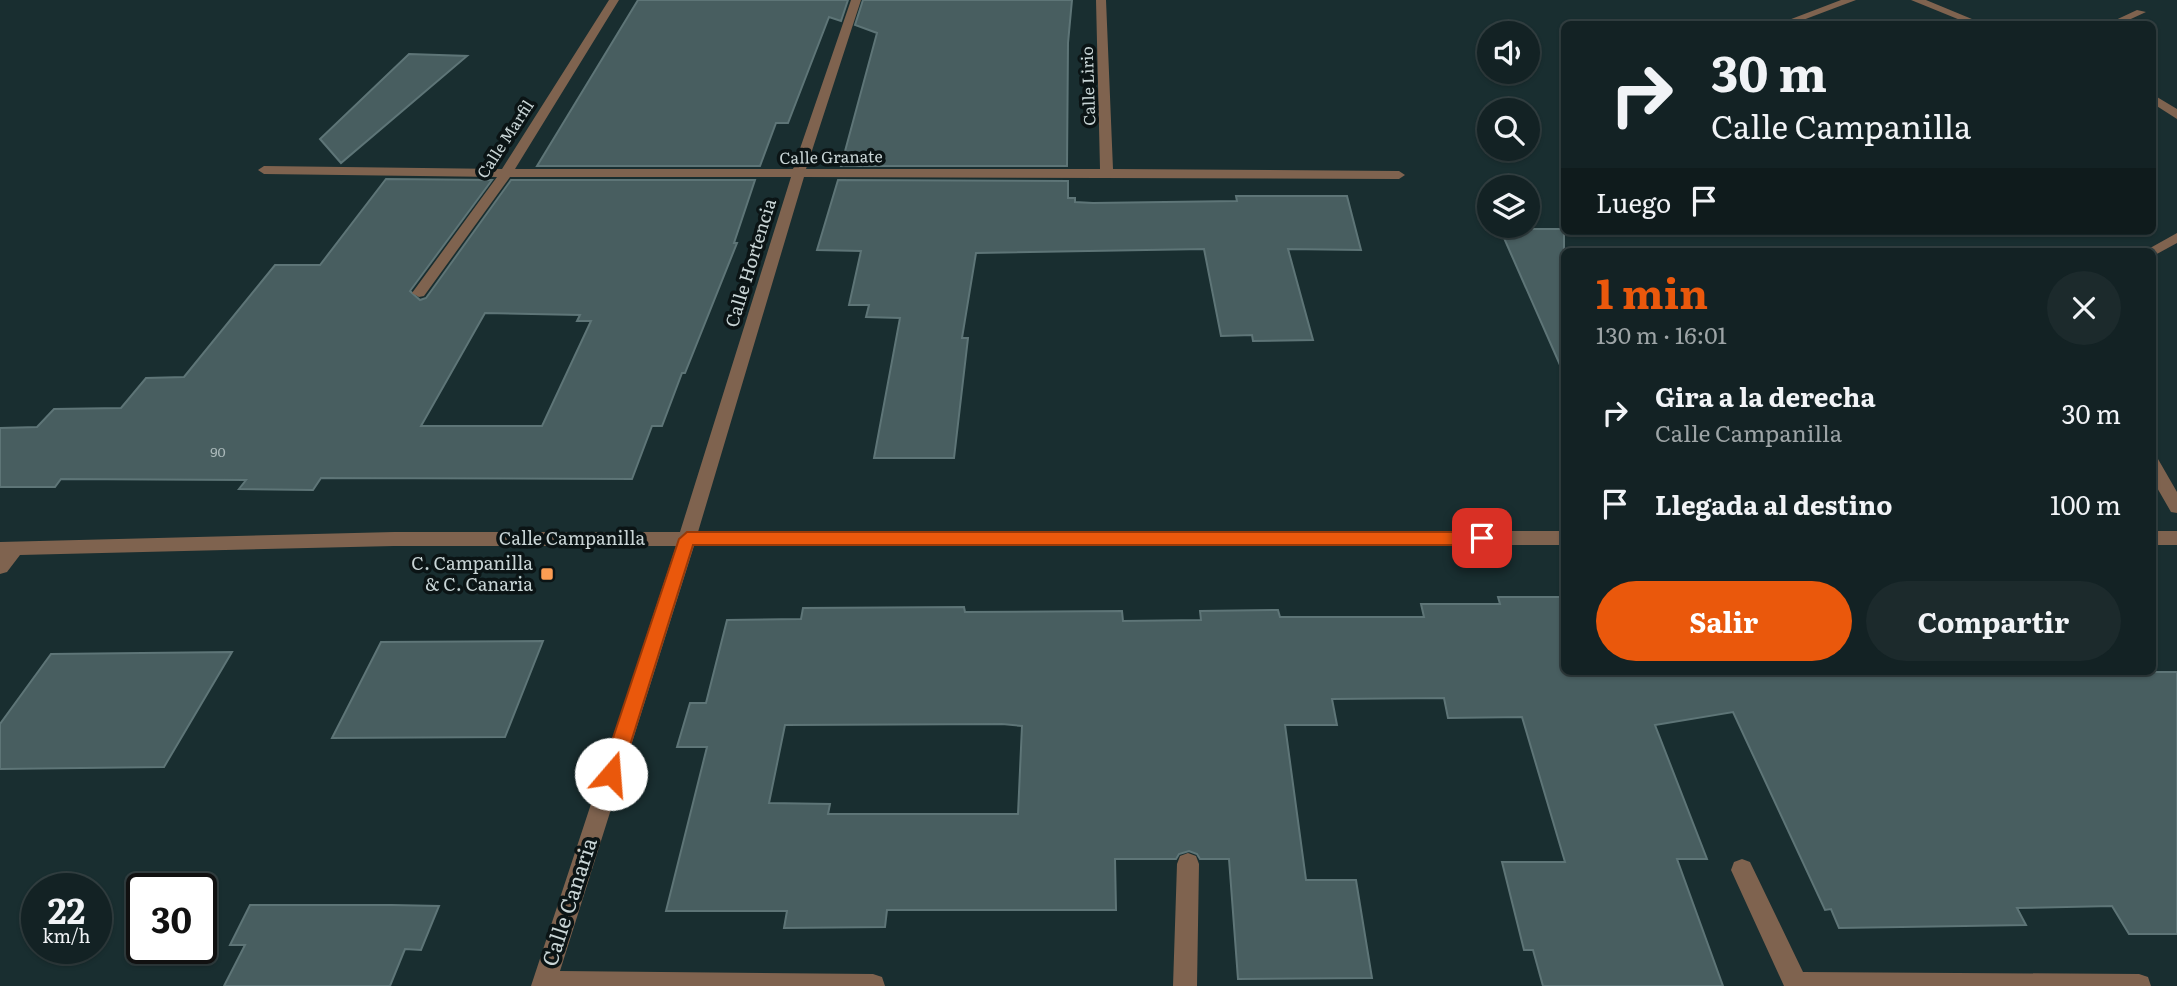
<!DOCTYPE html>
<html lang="es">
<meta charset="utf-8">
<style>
:root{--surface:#132224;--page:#1c2a2c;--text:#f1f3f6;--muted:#9da4a6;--line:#323f41;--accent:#ea580c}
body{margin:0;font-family:Literata,serif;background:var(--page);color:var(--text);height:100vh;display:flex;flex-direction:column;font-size:26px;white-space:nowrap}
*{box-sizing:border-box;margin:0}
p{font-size:23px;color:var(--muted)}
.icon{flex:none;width:38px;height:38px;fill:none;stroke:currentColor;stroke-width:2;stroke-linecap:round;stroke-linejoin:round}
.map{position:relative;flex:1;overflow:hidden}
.panel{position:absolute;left:1561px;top:248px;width:595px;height:427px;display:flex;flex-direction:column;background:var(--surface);border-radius:10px;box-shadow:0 2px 5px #0004,0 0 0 2px var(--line)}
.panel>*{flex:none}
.banner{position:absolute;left:1561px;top:21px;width:595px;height:214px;border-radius:10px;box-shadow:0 2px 5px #0004,0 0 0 2px var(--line);background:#132224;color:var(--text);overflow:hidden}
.fabs{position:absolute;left:1477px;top:21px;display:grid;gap:14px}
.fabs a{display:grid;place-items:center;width:63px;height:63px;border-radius:50%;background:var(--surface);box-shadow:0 2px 5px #0004,0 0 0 2px var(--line);font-size:35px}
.speed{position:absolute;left:21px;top:873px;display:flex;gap:14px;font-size:35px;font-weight:700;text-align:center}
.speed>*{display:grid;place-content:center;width:91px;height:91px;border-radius:50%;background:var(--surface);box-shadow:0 2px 5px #0004,0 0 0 2px var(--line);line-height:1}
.speed small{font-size:18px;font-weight:400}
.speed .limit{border:4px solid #111;border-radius:10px;background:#fff;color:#111}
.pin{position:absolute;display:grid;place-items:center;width:60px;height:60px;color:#fff;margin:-30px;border-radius:14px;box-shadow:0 4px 10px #0006}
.me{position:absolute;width:77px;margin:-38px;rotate:18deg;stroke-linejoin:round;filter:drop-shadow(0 0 5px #0008)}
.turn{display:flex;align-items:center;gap:24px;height:147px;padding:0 35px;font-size:32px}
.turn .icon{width:91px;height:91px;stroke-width:2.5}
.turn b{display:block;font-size:49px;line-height:60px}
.then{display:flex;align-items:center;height:66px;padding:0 35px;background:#0003;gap:14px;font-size:26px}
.round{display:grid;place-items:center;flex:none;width:74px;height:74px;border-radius:37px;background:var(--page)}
.headline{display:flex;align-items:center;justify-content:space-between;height:119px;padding:0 35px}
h1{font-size:42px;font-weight:700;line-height:52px;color:var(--accent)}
.button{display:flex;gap:14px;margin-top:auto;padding:14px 35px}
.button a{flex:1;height:80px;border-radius:42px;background:var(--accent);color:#fff;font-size:28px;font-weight:700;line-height:80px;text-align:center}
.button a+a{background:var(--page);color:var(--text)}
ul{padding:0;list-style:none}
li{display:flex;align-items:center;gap:21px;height:91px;padding:0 35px}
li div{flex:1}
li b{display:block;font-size:26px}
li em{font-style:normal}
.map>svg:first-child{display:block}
.building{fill:#485e60;stroke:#5e7577;stroke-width:2;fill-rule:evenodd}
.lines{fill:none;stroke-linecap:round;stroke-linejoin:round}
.minor{fill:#7f634f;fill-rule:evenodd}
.route{fill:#ea580c;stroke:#983908;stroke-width:2}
.poi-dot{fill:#fc9d53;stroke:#0b1415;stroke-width:2.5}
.labels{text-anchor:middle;stroke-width:7;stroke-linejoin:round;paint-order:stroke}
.number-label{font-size:14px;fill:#a9b7b8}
.far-street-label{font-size:16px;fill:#c9d5d6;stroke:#0b1415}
.street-label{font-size:18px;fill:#c9d5d6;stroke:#0b1415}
.poi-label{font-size:18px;fill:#c9d5d6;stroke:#0b1415;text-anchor:end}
.near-street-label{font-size:21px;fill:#c9d5d6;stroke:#0b1415}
</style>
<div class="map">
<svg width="2177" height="986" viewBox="0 0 2177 986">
<rect width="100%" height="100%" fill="#192e30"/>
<!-- building -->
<path class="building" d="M638,0H848L841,21L829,17L788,123H776L760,166H537Z
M863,0H1072L1068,43L1067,166H841L877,33L855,25Z
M409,54L467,56L341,163L320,139Z
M386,179L492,180L410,291L420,300L426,298L511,180H755L734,243H737L685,373H682L662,426H652L632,479L321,478L313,490L239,489L246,480L61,479L55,487H0V428L37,427L54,409L121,408L146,378L184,377L275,265H320ZM485,313L580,315L577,321H591L542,426H421Z
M838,180L1068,181V198H1075V202L1093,203L1237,201L1236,196H1347L1361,250L1288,249L1313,340L1253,341L1252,335L1221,336L1204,249L976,253L962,338H968L954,458H874L900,318L866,317L869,305H849L861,251L817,250Z
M1500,229H1564V374Z
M1498,597H1564V672H2177V934H2129L2112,906L2017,908L2026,925L1839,928L1831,909L1825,910L1733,712L1655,725L1707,859H1677L1723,986H1543L1533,950H1524L1502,862H1565L1522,717L1448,718L1444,698L1332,699L1337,725H1285L1306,880H1356L1372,978L1238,979L1229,859H1200L1197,854L1189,851L1179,854L1176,859H1115L1116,910H887L885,927L784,928L787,911H666L707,747H677L690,703H706L727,620L801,619L803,608L964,607L965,612L1122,611L1123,621L1201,620L1200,611L1278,610L1280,617H1424L1421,604H1500ZM1002,724L1022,726L1018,814H828L830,804L769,803L785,725Z
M543,641L505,737L332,738L381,642Z
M232,652L164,767L0,769V724L51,654Z
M250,905H392L439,906L421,950L405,949L390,986H224L245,945H230Z"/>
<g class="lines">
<!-- minor -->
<path class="minor" d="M609,0H619L515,169H793L851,0H861L806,169H1100L1096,0H1106L1113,169L1399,171L1405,175L1399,179L804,177L698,532L1564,531V545L694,546L560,971L873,974L882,977L885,986H531L676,546H394L20,555L7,572L0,574V542L394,532H680L791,177H510L424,296L419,297L412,293L497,177L264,174L258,170L264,166L502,169Z
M1841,0H1856L1795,23L1786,21Z
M1911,0H1926L1984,24H1970Z
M2137,10L2146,12L2120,24H2107Z
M2152,94L2177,109V119L2152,103Z
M2177,233V243L2155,255L2152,256V252H2143Z
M2152,457L2158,459L2177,492V513L2171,512L2152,479Z
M2152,531H2177V545H2152Z
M1188,853L1196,856L1199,864L1197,986H1173L1177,864L1180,856Z
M1742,859L1750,862L1803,972L2139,974L2148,977L2151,986H1784L1731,870L1734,862Z"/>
</g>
<!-- route -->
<path class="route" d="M687,532H1482L1491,538L1482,545H693L621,774L618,780L611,783L604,780L601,774L679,539Z"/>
<!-- markers -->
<rect class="poi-dot" x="540" y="567" width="14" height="14" rx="3.5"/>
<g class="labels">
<!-- number labels -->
<g class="number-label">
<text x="218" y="457">90</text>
</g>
<!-- far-street labels -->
<g class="far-street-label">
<text transform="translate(1088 86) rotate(-92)" y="6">Calle Lirio</text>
<text transform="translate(505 139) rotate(-57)" y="6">Calle Marfil</text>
<text transform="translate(831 157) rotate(-1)" y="6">Calle Granate</text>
</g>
<!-- street labels -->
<g class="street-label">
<text transform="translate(751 263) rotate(-73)" y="6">Calle Hortencia</text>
<text x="572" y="545">Calle Campanilla</text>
</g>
<!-- poi labels -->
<g class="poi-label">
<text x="533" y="570">C. Campanilla<tspan x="533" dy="21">&amp; C. Canaria</tspan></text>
</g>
<!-- near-street labels -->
<g class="near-street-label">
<text transform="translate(570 902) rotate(-72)" y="7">Calle Canaria</text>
</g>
</g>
</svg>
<div class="fabs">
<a><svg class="icon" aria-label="sound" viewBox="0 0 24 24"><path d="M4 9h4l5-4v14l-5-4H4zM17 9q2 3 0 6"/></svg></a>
<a><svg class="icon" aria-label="search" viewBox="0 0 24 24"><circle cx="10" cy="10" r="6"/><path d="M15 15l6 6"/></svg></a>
<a><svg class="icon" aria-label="layers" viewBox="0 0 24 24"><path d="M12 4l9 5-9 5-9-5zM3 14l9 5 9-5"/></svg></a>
</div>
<div class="speed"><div>22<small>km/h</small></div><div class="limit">30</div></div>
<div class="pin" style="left:1482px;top:538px;background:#d93025"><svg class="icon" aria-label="arrive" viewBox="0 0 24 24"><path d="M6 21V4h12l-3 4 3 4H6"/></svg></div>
<svg class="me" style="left:611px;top:774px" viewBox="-20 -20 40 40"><circle r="19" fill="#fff"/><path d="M0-13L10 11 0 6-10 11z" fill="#ea580c"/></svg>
<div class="banner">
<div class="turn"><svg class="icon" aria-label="right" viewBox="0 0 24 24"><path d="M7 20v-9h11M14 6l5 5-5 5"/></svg><div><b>30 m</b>Calle Campanilla</div></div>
<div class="then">Luego<svg class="icon" aria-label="arrive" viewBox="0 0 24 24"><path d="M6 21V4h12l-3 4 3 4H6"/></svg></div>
</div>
<section class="panel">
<div class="headline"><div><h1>1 min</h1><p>130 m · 16:01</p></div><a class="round"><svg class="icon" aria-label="close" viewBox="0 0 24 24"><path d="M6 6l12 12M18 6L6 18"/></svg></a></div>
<ul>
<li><svg class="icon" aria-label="right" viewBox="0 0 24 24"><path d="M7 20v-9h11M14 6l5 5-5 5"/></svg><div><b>Gira a la derecha</b><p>Calle Campanilla</p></div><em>30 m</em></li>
<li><svg class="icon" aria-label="arrive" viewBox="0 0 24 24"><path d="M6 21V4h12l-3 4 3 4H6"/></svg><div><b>Llegada al destino</b></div><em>100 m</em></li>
</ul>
<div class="button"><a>Salir</a><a>Compartir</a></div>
</section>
</div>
